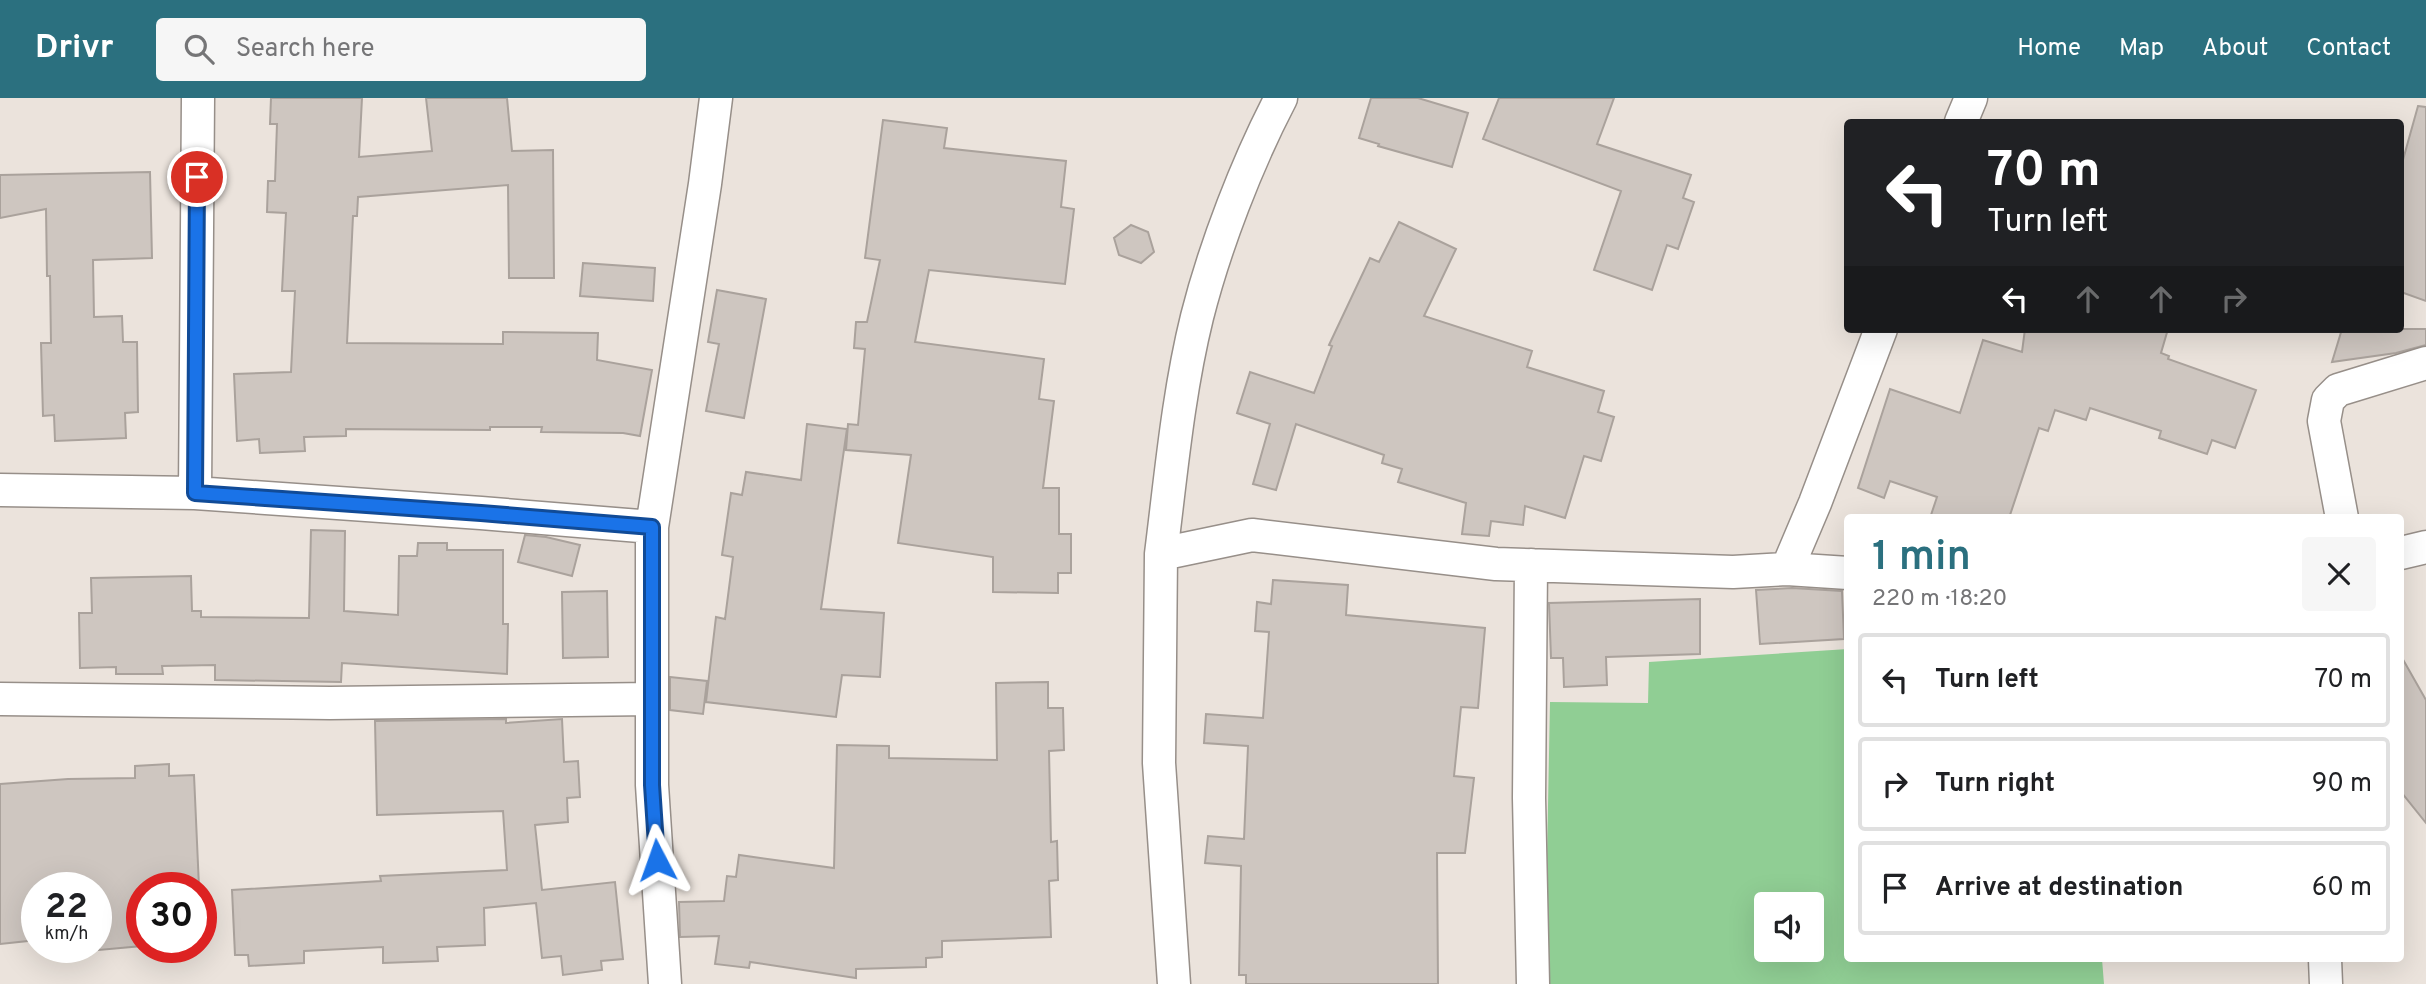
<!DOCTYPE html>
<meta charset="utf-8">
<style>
:root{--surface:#fff;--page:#f6f6f6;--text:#202124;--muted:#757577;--line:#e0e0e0;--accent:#2b707f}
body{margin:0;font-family:Overpass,sans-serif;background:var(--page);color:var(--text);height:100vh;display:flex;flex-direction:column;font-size:26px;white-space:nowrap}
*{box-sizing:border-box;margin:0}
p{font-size:23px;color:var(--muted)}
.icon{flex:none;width:38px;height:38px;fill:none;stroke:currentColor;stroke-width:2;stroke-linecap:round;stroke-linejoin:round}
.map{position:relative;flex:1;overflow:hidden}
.drawer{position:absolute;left:1844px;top:416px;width:560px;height:448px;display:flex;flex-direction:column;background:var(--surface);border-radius:7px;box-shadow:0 7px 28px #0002}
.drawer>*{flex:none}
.banner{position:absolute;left:1844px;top:21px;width:560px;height:214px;border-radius:7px;box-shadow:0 7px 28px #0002;background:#202124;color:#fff;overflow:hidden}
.buttons{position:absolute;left:1754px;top:794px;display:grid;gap:14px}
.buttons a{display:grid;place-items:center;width:70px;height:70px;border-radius:7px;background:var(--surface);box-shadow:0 7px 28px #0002;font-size:35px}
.speed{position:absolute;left:21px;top:774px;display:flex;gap:14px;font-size:35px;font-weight:700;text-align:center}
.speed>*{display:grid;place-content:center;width:91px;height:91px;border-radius:50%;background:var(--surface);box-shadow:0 7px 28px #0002;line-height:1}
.speed small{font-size:18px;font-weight:400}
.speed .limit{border:10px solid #d22;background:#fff;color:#111}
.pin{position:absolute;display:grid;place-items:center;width:60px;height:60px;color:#fff;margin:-30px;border:4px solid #fff;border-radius:50%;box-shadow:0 2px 7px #0007}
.me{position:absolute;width:77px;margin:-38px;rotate:356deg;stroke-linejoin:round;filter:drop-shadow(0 0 5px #0008)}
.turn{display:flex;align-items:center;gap:24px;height:147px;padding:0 28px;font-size:32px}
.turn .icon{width:91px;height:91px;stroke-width:2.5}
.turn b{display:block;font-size:49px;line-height:60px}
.lanes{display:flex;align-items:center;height:66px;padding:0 28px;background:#0003;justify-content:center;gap:35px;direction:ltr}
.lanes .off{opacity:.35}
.round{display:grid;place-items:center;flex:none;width:74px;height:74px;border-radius:7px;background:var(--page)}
.overview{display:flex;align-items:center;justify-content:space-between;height:119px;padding:0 28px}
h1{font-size:42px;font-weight:600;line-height:52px;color:var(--accent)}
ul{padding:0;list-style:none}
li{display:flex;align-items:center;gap:21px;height:94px;margin:0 14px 10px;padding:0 14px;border:4px solid var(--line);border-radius:7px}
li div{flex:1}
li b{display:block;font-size:26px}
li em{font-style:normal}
header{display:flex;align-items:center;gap:42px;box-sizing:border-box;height:98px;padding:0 35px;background:var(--accent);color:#fff}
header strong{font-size:33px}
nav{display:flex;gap:38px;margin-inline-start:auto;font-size:24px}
.search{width:490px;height:63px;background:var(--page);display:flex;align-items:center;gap:18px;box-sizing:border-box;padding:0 24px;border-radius:7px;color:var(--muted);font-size:26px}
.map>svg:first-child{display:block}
.green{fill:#90ce94;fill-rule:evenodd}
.building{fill:#cec6c0;stroke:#aaa29c;stroke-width:2}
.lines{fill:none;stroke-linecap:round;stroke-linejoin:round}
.minor-casing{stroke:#978f89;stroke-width:35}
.minor{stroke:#fff;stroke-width:32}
.route-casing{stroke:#114b97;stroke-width:18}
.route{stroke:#1a73e8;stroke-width:12}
</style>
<header>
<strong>Drivr</strong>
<div class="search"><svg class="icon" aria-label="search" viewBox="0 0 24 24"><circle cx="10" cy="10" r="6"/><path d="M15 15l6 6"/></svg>Search here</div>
<nav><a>Home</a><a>Map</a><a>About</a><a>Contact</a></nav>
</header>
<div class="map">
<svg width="2426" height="886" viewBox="0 0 2426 886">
<rect width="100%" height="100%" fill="#ebe3dc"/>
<!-- green -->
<path class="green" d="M1848,551V861H2102L2104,886H1549L1546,811L1550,604L1648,605L1649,564ZM1766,807H1811V852H1766Z"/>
<!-- building -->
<path class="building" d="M271,0H362L359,59L432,53L426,0H507L512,53L553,52L554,180H509L508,87L358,99L357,118H353L347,245L503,246V234L598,235L597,262L652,272L640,338L623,335L541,334L542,329H490V332L346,331V338L304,339L305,353L260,355L259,341L237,343L234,276L291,274L295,193H282L286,115L267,114L268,83H275L277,26H270Z
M1371,0H1418L1468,15L1452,69L1378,48L1379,46L1359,40Z
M1499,0H1614L1597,46L1691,77L1683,100L1694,104L1678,151L1667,147L1652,192L1594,172L1621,93L1483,41Z
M2418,8L2426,9V203L2401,194V69Z
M883,22L947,30L944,50L1066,63L1061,109L1074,111L1065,186L929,172L915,244L1044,261L1039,301L1054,303L1043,390H1059V436H1071V475H1058V495L993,494V459L898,445L911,357L846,352L848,326L858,327L865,251L854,250L856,224H867L880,162L865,160Z
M150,74L152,160L93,162L94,219L122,218L123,244H137L138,314L125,315L126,340L55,343L54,317L43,318L41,245H51L50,178H47L46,111L0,120V77Z
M1399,124L1456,151L1424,218L1532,253L1527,269L1604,293L1598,314L1614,319L1601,363L1584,358L1565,420L1525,408L1523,427L1491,423L1489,438L1462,436L1466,405L1398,384L1402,371L1382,365L1384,357L1296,326L1276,392L1253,386L1270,326L1237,315L1250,274L1314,295L1332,248L1329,247L1370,160L1379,164Z
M1131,127L1148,134L1154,154L1141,165L1119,157L1114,140Z
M583,165L655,170L653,203L580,198Z
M717,192L766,201L744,320L706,313L719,246L708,244Z
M2025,231H2168L2161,255L2169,258L2168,261L2256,292L2235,350L2212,342L2207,356L2159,340L2161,333L2090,310L2086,322L2055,312L2048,333L2039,330L2009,420H1930L1937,399L1890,383L1884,400L1858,390L1890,291L1960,315L1983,242L2022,254Z
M2342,231H2426V247L2396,255L2332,264Z
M807,326L847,331L821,511L884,515L880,579L842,577L836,619L706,604L716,519L725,521L733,459L722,457L731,395L742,397L746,374L801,382Z
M311,432L345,433L344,513L398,517L399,458H417L418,445H447V452H503V526H508L507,576L342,565L341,584L215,582V567L162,568L163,576H116V569L80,570L79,515H92L91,480L191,478L192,513H201V519L309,520Z
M525,437L546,439L580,447L572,478L518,464Z
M1273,482L1348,487L1346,517L1485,530L1478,610L1461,609L1454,678L1474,680L1465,755H1437L1438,886H1246V877H1239L1241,768L1205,765L1208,738L1244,741L1248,648L1204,645L1206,616L1263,620L1269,534L1255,533L1257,504L1271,506Z
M1792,490L1842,493L1844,541L1760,546L1756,492Z
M607,493L608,559L563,560L562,494Z
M1700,501V556L1606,559L1607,587L1564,589L1563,560H1551L1549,505Z
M2401,558L2426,602V725L2401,694Z
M670,579L707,583L703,616L670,612Z
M1048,584V610H1063L1064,652L1049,653L1051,744L1057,743L1058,782L1049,783L1051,839L942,843V859L926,860V869L856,871V880L750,864L749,870L715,866L719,838L680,839L679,804L724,803L727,778L736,779L739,757L834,770L837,647L889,648V660L997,662L996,585Z
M506,621V625L562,621L564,664L578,663L580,699L567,700L568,724L535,727L542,792L615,784L623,861L601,863L602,872L563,877L561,858L542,860L536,805L484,810L485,847L437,849L438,863L383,865V849L304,853V865L249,868L248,857H235L232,792L381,783L380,778L507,772L503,713L377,717L375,623Z
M169,666V678L194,677L199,789H142V848L99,852L96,831V789H37V842L0,846V686L68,681L135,680V668Z"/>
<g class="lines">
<defs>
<path id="minor" d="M1961,24L1971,0
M0,392L195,395L481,415L652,429
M195,395L198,0
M2342,420L2324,323L2328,302L2338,292L2426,265
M2401,455L2426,449
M1161,456C1171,377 1178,296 1197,219C1215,148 1247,65 1281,0
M1531,467L1529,700L1533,886
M1787,471L1848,475
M0,601L330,605L652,601
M2325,861L2326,886
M665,886L652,687V429L705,86L716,0
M1174,886L1159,665L1161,456L1252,437L1496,466L1733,474L1787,471L1815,405L1881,231"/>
</defs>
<!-- minor casing -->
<use href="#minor" class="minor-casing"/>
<!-- minor -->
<use href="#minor" class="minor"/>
</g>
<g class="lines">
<defs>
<path id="route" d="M197,79L195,395L481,415L652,429V687L657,762"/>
</defs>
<!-- route casing -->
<use href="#route" class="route-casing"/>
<!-- route -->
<use href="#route" class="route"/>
</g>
</svg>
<div class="buttons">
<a><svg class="icon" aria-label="sound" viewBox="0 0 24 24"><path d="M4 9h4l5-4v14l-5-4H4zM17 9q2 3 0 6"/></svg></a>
</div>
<div class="speed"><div>22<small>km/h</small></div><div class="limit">30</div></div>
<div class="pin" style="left:197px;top:79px;background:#d93025"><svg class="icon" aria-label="arrive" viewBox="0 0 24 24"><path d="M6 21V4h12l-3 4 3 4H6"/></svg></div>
<svg class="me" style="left:657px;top:762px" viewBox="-20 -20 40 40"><path d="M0-17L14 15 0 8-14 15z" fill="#1a73e8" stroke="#fff" stroke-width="4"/></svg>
<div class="banner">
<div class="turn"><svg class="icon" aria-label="left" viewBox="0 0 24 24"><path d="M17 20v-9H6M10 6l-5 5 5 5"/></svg><div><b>70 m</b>Turn left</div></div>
<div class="lanes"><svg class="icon" aria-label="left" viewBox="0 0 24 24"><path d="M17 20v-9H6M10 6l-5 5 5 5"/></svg><svg class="icon off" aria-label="ahead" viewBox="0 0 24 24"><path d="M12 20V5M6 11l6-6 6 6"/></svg><svg class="icon off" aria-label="ahead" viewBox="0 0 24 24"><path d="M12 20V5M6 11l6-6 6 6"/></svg><svg class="icon off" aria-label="right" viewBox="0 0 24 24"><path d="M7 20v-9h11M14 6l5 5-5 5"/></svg></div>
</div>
<section class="drawer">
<div class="overview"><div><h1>1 min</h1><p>220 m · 18:20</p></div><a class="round"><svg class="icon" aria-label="close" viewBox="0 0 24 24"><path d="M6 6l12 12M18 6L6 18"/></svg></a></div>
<ul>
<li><svg class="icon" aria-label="left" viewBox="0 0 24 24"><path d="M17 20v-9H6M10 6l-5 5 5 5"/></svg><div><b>Turn left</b></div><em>70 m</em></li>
<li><svg class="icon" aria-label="right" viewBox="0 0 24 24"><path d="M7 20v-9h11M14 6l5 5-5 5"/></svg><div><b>Turn right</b></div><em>90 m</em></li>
<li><svg class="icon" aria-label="arrive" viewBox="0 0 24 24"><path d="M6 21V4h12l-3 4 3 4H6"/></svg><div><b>Arrive at destination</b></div><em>60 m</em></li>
</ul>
</section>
</div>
